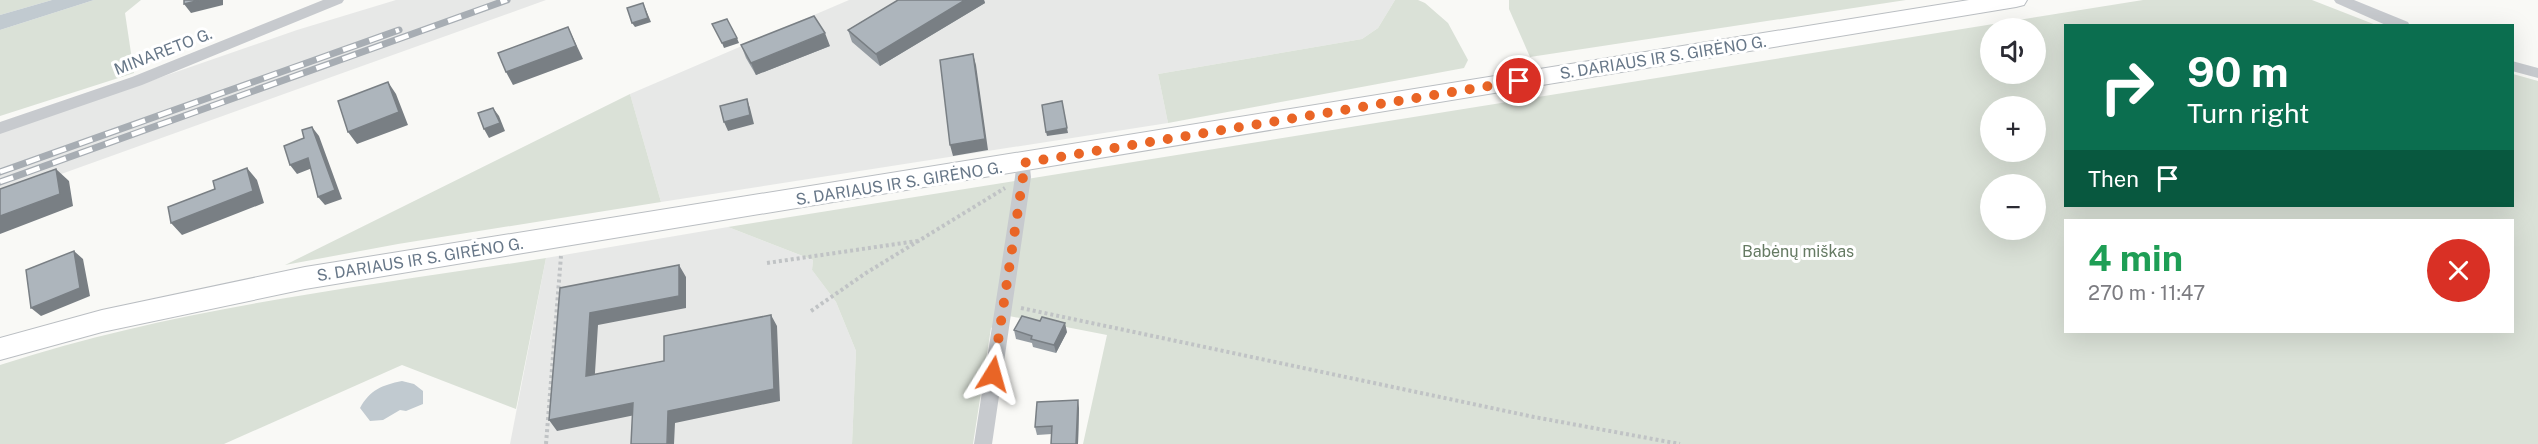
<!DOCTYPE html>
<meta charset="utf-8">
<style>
:root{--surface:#fff;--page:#f7f7f7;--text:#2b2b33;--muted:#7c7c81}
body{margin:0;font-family:"Public Sans",sans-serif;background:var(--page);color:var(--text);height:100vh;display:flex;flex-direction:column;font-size:22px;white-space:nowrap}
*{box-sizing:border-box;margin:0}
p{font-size:20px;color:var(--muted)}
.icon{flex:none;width:33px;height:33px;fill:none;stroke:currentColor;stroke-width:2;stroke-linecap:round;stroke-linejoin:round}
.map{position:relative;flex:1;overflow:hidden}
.panel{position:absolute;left:2064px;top:219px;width:450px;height:114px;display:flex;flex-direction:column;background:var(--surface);border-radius:0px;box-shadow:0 6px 24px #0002}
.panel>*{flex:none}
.guide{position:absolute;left:2064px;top:24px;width:450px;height:183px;border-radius:0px;box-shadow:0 6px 24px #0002;background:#0b6e4f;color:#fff;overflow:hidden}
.controls{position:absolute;left:1980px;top:18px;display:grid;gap:12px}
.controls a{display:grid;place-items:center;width:66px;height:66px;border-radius:50%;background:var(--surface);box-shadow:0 6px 24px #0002;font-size:30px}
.pin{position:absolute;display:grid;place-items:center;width:51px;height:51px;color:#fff;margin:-26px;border:3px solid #fff;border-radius:50%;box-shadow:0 2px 6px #0007}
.me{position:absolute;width:66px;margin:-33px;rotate:8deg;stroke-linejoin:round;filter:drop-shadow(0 0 4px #0008)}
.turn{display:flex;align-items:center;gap:21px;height:126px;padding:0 24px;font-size:27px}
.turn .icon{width:78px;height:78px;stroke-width:2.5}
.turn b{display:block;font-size:42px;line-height:51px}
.then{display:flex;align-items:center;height:57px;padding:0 24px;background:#0003;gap:12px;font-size:22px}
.round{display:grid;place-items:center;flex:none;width:63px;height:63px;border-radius:32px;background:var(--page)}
.overview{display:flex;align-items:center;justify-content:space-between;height:102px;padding:0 24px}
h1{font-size:36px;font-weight:700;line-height:45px;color:#1e9e55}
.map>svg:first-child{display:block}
.built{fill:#e7e8e7}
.green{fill:#dae1d7;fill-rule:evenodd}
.water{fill:#c1cad0}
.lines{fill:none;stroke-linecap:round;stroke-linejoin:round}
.primary-casing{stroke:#babec2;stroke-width:2}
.path{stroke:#c0c3c5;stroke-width:4;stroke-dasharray:3 3;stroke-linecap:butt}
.street{fill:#c7cace;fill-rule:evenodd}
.primary{fill:#fff;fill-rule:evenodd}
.rail-casing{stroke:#a7adb3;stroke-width:7}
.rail{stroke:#fff;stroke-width:4.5;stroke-dasharray:14;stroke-linecap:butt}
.wall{fill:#959ca2}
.shaded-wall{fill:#797f84}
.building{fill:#adb5bc;stroke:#797f84;stroke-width:1.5}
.route{stroke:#e96526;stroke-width:10;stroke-dasharray:0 18}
.labels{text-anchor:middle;stroke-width:6;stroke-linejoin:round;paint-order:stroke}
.street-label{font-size:16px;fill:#677788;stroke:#fff}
.park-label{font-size:16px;fill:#657a62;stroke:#fff}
</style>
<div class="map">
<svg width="2538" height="444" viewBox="0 0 2538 444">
<rect width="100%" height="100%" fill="#f9f9f6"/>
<!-- built -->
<path class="built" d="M396,0H546L0,196V133L297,30Z
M849,0H1395L1378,28L1362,39L1158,74L1168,123L661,202L630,94Z
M728,227L813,260L812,270L836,302L856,351L852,444H510L546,258Z"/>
<!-- green -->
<path class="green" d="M0,0H52L0,15Z
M94,0H141L125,13L134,73L0,116V30Z
M1395,0H1418L1425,3L1448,23L1468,60L1464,68L1168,123L1158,74L1362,39L1378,28Z
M1509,0H1906L1530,57L1509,9Z
M2143,0H2312L2376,25L2066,26V206H2512L2513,74L2538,81V444H1083L1107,335L1009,316L991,328L973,444H852L856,351L836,302L812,270L813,260L728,227ZM1990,28H2036V74H1990ZM1990,106H2036V152H1990ZM1990,184H2036V230H1990ZM2066,220H2512V332H2066Z
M630,94L661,202L398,244L285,265Z
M546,258L516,409L402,365L224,444H0V365C177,307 363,287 546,258Z"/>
<!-- water -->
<path class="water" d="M52,0H94L0,30V15Z
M402,381L414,384L423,391V404L406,411L400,410L383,420L370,421L360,408C370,390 382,385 402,381Z"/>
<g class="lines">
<defs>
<path id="primary" d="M1969,0H2027L2024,5L2016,7L305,289L102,332L0,360V338L102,310L305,267Z"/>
</defs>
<!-- primary casing -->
<use href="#primary" class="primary-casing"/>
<!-- path -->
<path class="path" d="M767,263L917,241
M1021,308L1534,417L1680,444
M811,311L866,273L1005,188
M546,444L561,256"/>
<!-- street -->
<path class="street" d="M323,0H344L342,3L142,85L0,134V122L132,77Z
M2334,0H2354L2408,22L2410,26H2388L2336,3Z
M2512,61L2538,68V78L2512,71Z
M1023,157L1029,159L1031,177L992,444H974L1015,177L1017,159Z"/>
<!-- primary -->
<use href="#primary" class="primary"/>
<defs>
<path id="rail" d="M0,172L399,30
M0,182L507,0"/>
</defs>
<!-- rail casing -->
<use href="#rail" class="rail-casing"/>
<!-- rail -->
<use href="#rail" class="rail"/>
</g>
<!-- wall -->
<path class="wall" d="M898,0H984L985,3L880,66L852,42L848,30Z
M741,45L830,46L756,75L746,58Z
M1014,330L1067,332L1056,353L1033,347L1032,343L1016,339Z
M1079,408L1078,444H1051L1052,434L1037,435L1035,427Z"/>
<!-- shaded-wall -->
<path class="shaded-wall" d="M200,0H223V5L191,13L184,4Z
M965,0H984L985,3L880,66L876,54Z
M643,3L651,22L635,27L632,23Z
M568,27L583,59L513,85L506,72Z
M825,33L830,46L756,75L751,63Z
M737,38L739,43L724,48L722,43Z
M973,54L976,65L988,150L953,156L950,145Z
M388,82L396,94L408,125L357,144L348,132Z
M747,99L750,108L754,124L728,131L724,122Z
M493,108L499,116L505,131L489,138L484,129Z
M312,127L319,136L342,199L325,205L318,197Z
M1067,128L1068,133L1047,136L1046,132Z
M308,158L315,167L297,174L290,165Z
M247,168L257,180L264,203L182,235L171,223Z
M56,169L69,181L73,206L0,234V216Z
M74,251L83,259L90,296L41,316L31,308Z
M679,265L686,277V308L598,325L594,388L586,376L590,313Z
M771,315L777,326L780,401L675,423L674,444H667L668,411Z
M1065,323L1067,332L1056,353L1054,345Z
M1078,400L1079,408L1078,444H1076Z
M633,403L640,414L557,431L549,420Z"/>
<!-- building -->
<path class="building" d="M184,0H200L184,4Z
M898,0H965L876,54L848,30Z
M643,3L648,18L632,23L627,8Z
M814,16L825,33L751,63L741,45Z
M727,19L737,38L722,43L712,24Z
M568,27L576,46L506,72L498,53Z
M973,54L985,139L950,145L940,60Z
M388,82L399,112L348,132L338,101Z
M747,99L750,115L724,122L720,106Z
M1062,101L1067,128L1046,132L1042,105Z
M493,108L500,123L484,129L478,113Z
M312,127L335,190L318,197L308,158L290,165L284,146L304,138L302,130Z
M247,168L253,191L171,223L168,207L215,189L213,181Z
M56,169L60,194L0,216V189Z
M74,251L80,288L31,308L26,270Z
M679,265V296L590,313L586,376L664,361V336L771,315L774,389L668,411L667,444H631L633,403L549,420L560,288Z
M1022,316L1040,321L1042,317L1065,323L1054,345L1031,339L1032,336L1014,330Z
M1078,400L1076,444H1051L1052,426L1035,427L1037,402Z"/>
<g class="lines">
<!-- route -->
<path class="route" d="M993,374L1023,177V163L1519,81"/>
</g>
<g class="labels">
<!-- street labels -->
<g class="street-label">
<text transform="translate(163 51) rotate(-21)" y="6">MINARETO G.</text>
<text transform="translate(1663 57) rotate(-9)" y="6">S. DARIAUS IR S. GIRĖNO G.</text>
<text transform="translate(899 183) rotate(-9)" y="6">S. DARIAUS IR S. GIRĖNO G.</text>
<text transform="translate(420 259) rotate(-9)" y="6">S. DARIAUS IR S. GIRĖNO G.</text>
</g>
<!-- park labels -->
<g class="park-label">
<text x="1798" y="257">Babėnų miškas</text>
</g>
</g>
</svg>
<div class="controls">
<a><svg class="icon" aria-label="sound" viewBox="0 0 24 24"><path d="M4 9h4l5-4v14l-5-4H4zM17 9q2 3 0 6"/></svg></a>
<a>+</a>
<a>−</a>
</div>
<div class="pin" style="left:1519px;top:81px;background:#d93025"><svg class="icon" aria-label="arrive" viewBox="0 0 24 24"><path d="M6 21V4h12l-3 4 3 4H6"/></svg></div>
<svg class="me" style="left:993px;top:374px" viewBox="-20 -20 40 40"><path d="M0-17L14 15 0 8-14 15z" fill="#e96526" stroke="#fff" stroke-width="4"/></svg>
<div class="guide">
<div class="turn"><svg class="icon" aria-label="right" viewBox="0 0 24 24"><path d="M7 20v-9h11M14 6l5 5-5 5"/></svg><div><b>90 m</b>Turn right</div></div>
<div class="then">Then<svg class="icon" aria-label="arrive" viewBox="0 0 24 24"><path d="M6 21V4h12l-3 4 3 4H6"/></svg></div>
</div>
<section class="panel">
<div class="overview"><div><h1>4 min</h1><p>270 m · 11:47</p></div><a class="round" style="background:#d93025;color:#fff"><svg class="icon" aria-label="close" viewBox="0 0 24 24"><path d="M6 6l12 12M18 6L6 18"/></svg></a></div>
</section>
</div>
